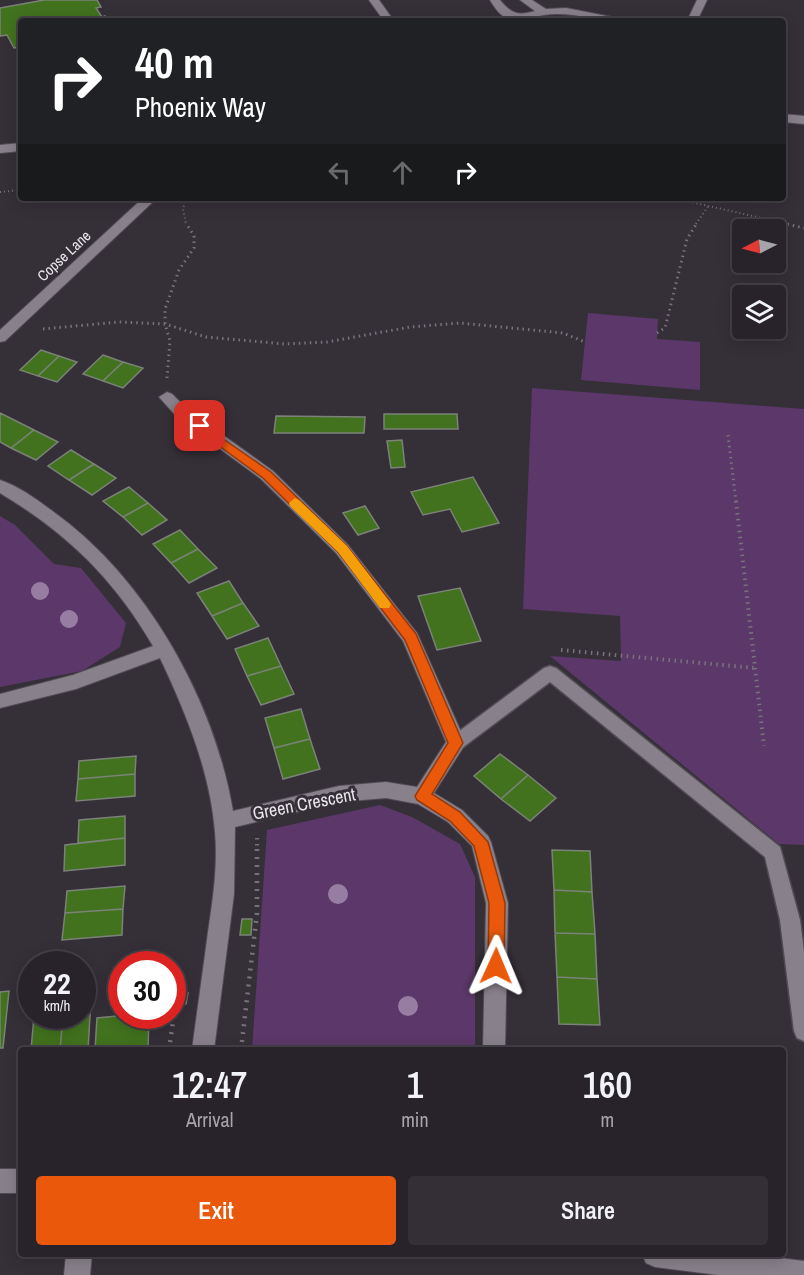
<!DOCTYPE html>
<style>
:root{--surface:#28232a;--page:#342f36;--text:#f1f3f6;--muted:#a5a4a8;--line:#444047;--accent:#ea580c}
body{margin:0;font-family:"Archivo Narrow",sans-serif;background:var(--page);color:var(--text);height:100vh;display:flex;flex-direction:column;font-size:22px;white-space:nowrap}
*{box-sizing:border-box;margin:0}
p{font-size:20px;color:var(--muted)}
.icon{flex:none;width:33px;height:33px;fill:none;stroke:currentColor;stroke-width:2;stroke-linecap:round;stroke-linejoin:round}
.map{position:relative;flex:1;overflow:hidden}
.drawer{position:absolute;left:18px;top:1047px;width:768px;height:210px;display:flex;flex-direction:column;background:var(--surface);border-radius:6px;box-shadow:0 3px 15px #0003,0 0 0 2px var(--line)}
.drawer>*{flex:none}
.top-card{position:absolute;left:18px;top:18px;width:768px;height:183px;border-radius:6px;box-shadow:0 3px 15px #0003,0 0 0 2px var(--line);background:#202124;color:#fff;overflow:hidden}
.needle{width:39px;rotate:264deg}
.controls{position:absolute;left:732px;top:219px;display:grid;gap:12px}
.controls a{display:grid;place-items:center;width:54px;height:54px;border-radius:6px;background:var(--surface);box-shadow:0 3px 15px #0003,0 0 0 2px var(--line);font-size:30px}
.speed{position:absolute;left:18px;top:951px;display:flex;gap:12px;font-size:30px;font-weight:700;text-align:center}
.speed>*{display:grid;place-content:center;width:78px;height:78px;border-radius:50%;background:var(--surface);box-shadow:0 3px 15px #0003,0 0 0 2px var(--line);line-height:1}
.speed small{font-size:15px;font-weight:400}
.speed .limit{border:9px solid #d22;background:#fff;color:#111}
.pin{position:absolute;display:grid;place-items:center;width:51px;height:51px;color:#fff;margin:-26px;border-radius:12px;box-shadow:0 3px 9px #0006}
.me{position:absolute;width:66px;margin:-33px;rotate:1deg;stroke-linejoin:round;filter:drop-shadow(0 0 4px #0008)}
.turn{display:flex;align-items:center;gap:21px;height:126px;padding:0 18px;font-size:27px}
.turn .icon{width:78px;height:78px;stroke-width:2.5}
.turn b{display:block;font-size:42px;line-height:51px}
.lanes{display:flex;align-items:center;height:57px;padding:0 18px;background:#0003;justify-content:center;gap:30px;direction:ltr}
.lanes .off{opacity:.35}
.eta{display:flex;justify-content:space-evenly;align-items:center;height:102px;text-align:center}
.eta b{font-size:36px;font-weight:600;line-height:42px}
.button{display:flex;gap:12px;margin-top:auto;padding:12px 18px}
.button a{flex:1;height:69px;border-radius:6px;background:var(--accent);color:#fff;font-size:24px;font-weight:600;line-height:69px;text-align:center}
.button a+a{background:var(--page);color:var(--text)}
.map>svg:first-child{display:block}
.green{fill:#5b3869}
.building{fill:#42721e;stroke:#7b8278;stroke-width:1.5}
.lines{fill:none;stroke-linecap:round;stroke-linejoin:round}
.service-casing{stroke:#514c54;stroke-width:3}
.minor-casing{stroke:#514c54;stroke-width:2}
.tertiary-casing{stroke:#514c54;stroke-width:2}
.path-far3{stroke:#78737b;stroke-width:2;stroke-dasharray:1 3;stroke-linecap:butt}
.path-far2{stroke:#78737b;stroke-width:3;stroke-dasharray:1.5 4;stroke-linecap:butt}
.path-far1{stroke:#78737b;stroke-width:4;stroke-dasharray:1.5 4.5;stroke-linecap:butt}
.path{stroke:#78737b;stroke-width:4.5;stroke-dasharray:2 6;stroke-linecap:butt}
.service{fill:#88818b;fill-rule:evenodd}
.minor{fill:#88818b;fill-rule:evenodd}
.tertiary{fill:#88818b;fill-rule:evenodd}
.tree{fill:#977da2}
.route{fill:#ea580c;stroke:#983908;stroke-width:1.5}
.slow{fill:#f59e0b}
.labels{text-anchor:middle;stroke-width:6;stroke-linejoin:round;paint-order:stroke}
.far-street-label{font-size:15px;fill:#e8e4ea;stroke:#352f38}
.street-label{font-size:18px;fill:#e8e4ea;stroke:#352f38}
</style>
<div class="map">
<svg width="804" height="1275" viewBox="0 0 804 1275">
<rect width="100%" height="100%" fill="#352f38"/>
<!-- green -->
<path class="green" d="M588,313L658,319L657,339L700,342V390L581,380Z
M532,388L804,409V845L779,844L550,656L621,661L620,616L523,609Z
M0,516L15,525L54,564L81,568L126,623L120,647L82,671L0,687Z
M380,805L412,817L460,844L475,877V1050H252L267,830Z"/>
<!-- building -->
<path class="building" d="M44,0H97L101,7L96,8L102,17L105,16L108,21H21V47L14,48L7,35L0,36V8Z
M41,350L59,356L38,376L20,370Z
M103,355L123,362L103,381L83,374Z
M59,356L77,362L57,382L38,376Z
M123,362L143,368L123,388L103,381Z
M0,413L34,430L11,448L0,442Z
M384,414H457L458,429H384Z
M276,416L365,417L364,433H274Z
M34,430L58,442L36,460L11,448Z
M402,440L405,467L391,468L387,441Z
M71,450L94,464L69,480L48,466Z
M94,464L116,478L92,495L69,480Z
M473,477L499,523L462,532L450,509L423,515L411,492Z
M129,487L148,503L123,517L103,501Z
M148,503L167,520L142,535L123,517Z
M365,506L379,528L358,535L343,513Z
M180,530L198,549L171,563L153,544Z
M198,549L217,568L189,583L171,563Z
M229,581L243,603L212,616L197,593Z
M460,588L481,641L437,650L418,596Z
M243,603L259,626L227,639L212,616Z
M268,638L281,666L247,676L235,649Z
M281,666L294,694L261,705L247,676Z
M301,709L310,739L274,748L265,718Z
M310,739L320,769L283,779L274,748Z
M500,754L528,775L501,799L474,776Z
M136,756L135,774L78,779L79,761Z
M135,774V796L76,801L78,779Z
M528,775L556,798L530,821L501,799Z
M125,816V838L78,843L79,820Z
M125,838V865L64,871L65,845Z
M552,850L590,851L592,892L554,890Z
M125,886L123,909L65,913L67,891Z
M554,890L592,892L595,934L555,933Z
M123,909L122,935L62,940L65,913Z
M242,919H252L251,935H240Z
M555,933L595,934L597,979L557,977Z
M557,977L597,979L600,1025L559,1024Z
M9,991L3,1048H0V992Z
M180,993H188L186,1004H178Z
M82,999H91L88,1050H60L63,1016H82Z
M118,1002H122V1016H149L148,1050H95L97,1018L117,1016Z
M34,1016H63L60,1050H31Z"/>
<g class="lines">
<defs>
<path id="service" d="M550,666L556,668L780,847L800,920L804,952V1041L797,1038L794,1031L780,920L765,857L550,682L462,748L456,750L450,748L447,743L450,738L544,668Z"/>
<path id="minor" d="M369,0H379L394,21H384Z
M490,0H500C511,14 519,16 535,11L520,0H532L546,9L566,8L617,18L622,21C596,21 570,11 544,15C530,18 522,23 509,19C500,16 495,8 490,0Z
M697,0H707L697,21H687Z
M783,114L804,116V124L783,122Z
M21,143V151L0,153V145Z
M143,198H157L5,341L0,342V330Z
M167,392L172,394L188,410L273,471L348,545L417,633L466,743L434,793L462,810L488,836L491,842L508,903L505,1050H483L486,903L472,846L448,822L418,804L386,798L339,802L235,827L234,894L214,1050H192C197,1011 203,971 208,932C213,899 218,865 215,832C210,771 186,713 160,658L76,689L0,708V694L73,675L153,646C114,579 67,533 0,493V480C19,486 39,501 55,513C146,579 214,699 233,811L339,786L386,782L417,787L446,742L403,641L336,553L261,479L178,418L159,397Z
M66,1254H92L90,1275H64Z"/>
<path id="tertiary" d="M0,1169H21V1193H0Z
M642,1254H749L804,1261V1275H718L655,1267L646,1263Z"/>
</defs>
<!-- service casing -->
<use href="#service" class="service-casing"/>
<!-- minor casing -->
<use href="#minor" class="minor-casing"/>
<!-- tertiary casing -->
<use href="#tertiary" class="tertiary-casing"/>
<!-- path-far3 -->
<path class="path-far3" d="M0,192L21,190
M186,198L183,209L186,224
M673,198L788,224
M696,224L709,205"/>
<!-- path-far2 -->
<path class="path-far2" d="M782,223L804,228
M43,329L119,322L165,324L206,337L285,344L327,342L410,327L460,323L563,333L585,342
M657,333L665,328L687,239L697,223
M167,378L170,341L165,324V309L179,270L194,248V236L186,223
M728,435L736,502"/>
<!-- path-far1 -->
<path class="path-far1" d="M736,501L764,746
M561,650L755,668
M257,838V847"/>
<!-- path -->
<path class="path" d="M169,1050L178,986H185
M241,1050L257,913V846"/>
<!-- service -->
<use href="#service" class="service"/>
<!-- minor -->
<use href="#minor" class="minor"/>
<!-- tertiary -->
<use href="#tertiary" class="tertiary"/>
</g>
<!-- trees -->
<g class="tree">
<circle cx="40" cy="591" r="9"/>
<circle cx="69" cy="619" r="9"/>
<circle cx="338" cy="894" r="10"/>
<circle cx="408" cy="1006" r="10"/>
</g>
<!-- route -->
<path class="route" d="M200,423L271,472L347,546L416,634L463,743L432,794L460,812L488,842L505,903L504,966L502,971L496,974L490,971L488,966L489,903L474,846L450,821L417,800L415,796L448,743L405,640L338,552L263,478L196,429L194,426Z"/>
<!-- slow -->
<path class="slow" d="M295,498L299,500L347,546L389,601L391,604L389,608H380L338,552L290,506L289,503Z"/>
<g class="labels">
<!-- far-street labels -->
<g class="far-street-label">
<text transform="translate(64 256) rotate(-43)" y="5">Copse Lane</text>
</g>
<!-- street labels -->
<g class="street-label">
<text transform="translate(304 804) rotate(-11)" y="6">Green Crescent</text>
</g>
</g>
</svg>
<div class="controls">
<a><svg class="needle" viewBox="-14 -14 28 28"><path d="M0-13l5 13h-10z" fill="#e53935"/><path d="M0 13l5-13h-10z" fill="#a5a4a8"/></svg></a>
<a><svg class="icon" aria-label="layers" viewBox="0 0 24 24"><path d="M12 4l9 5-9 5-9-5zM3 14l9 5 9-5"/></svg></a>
</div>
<div class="speed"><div>22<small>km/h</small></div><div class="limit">30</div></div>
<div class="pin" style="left:200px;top:426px;background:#d93025"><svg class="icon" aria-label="arrive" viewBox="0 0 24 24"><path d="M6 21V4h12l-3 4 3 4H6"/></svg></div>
<svg class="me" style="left:496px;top:966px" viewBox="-20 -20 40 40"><path d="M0-17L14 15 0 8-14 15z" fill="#ea580c" stroke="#fff" stroke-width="4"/></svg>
<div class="top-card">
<div class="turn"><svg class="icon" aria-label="right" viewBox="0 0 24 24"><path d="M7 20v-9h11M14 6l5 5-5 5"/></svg><div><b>40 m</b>Phoenix Way</div></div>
<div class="lanes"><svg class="icon off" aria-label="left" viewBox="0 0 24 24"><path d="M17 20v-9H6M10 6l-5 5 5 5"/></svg><svg class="icon off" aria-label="ahead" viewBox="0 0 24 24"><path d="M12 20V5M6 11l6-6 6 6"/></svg><svg class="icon" aria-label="right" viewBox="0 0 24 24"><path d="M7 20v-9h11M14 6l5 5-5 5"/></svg></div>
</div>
<section class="drawer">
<div class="eta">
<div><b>12:47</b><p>Arrival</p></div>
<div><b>1</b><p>min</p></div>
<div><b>160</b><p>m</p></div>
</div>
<div class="button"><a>Exit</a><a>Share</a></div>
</section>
</div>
